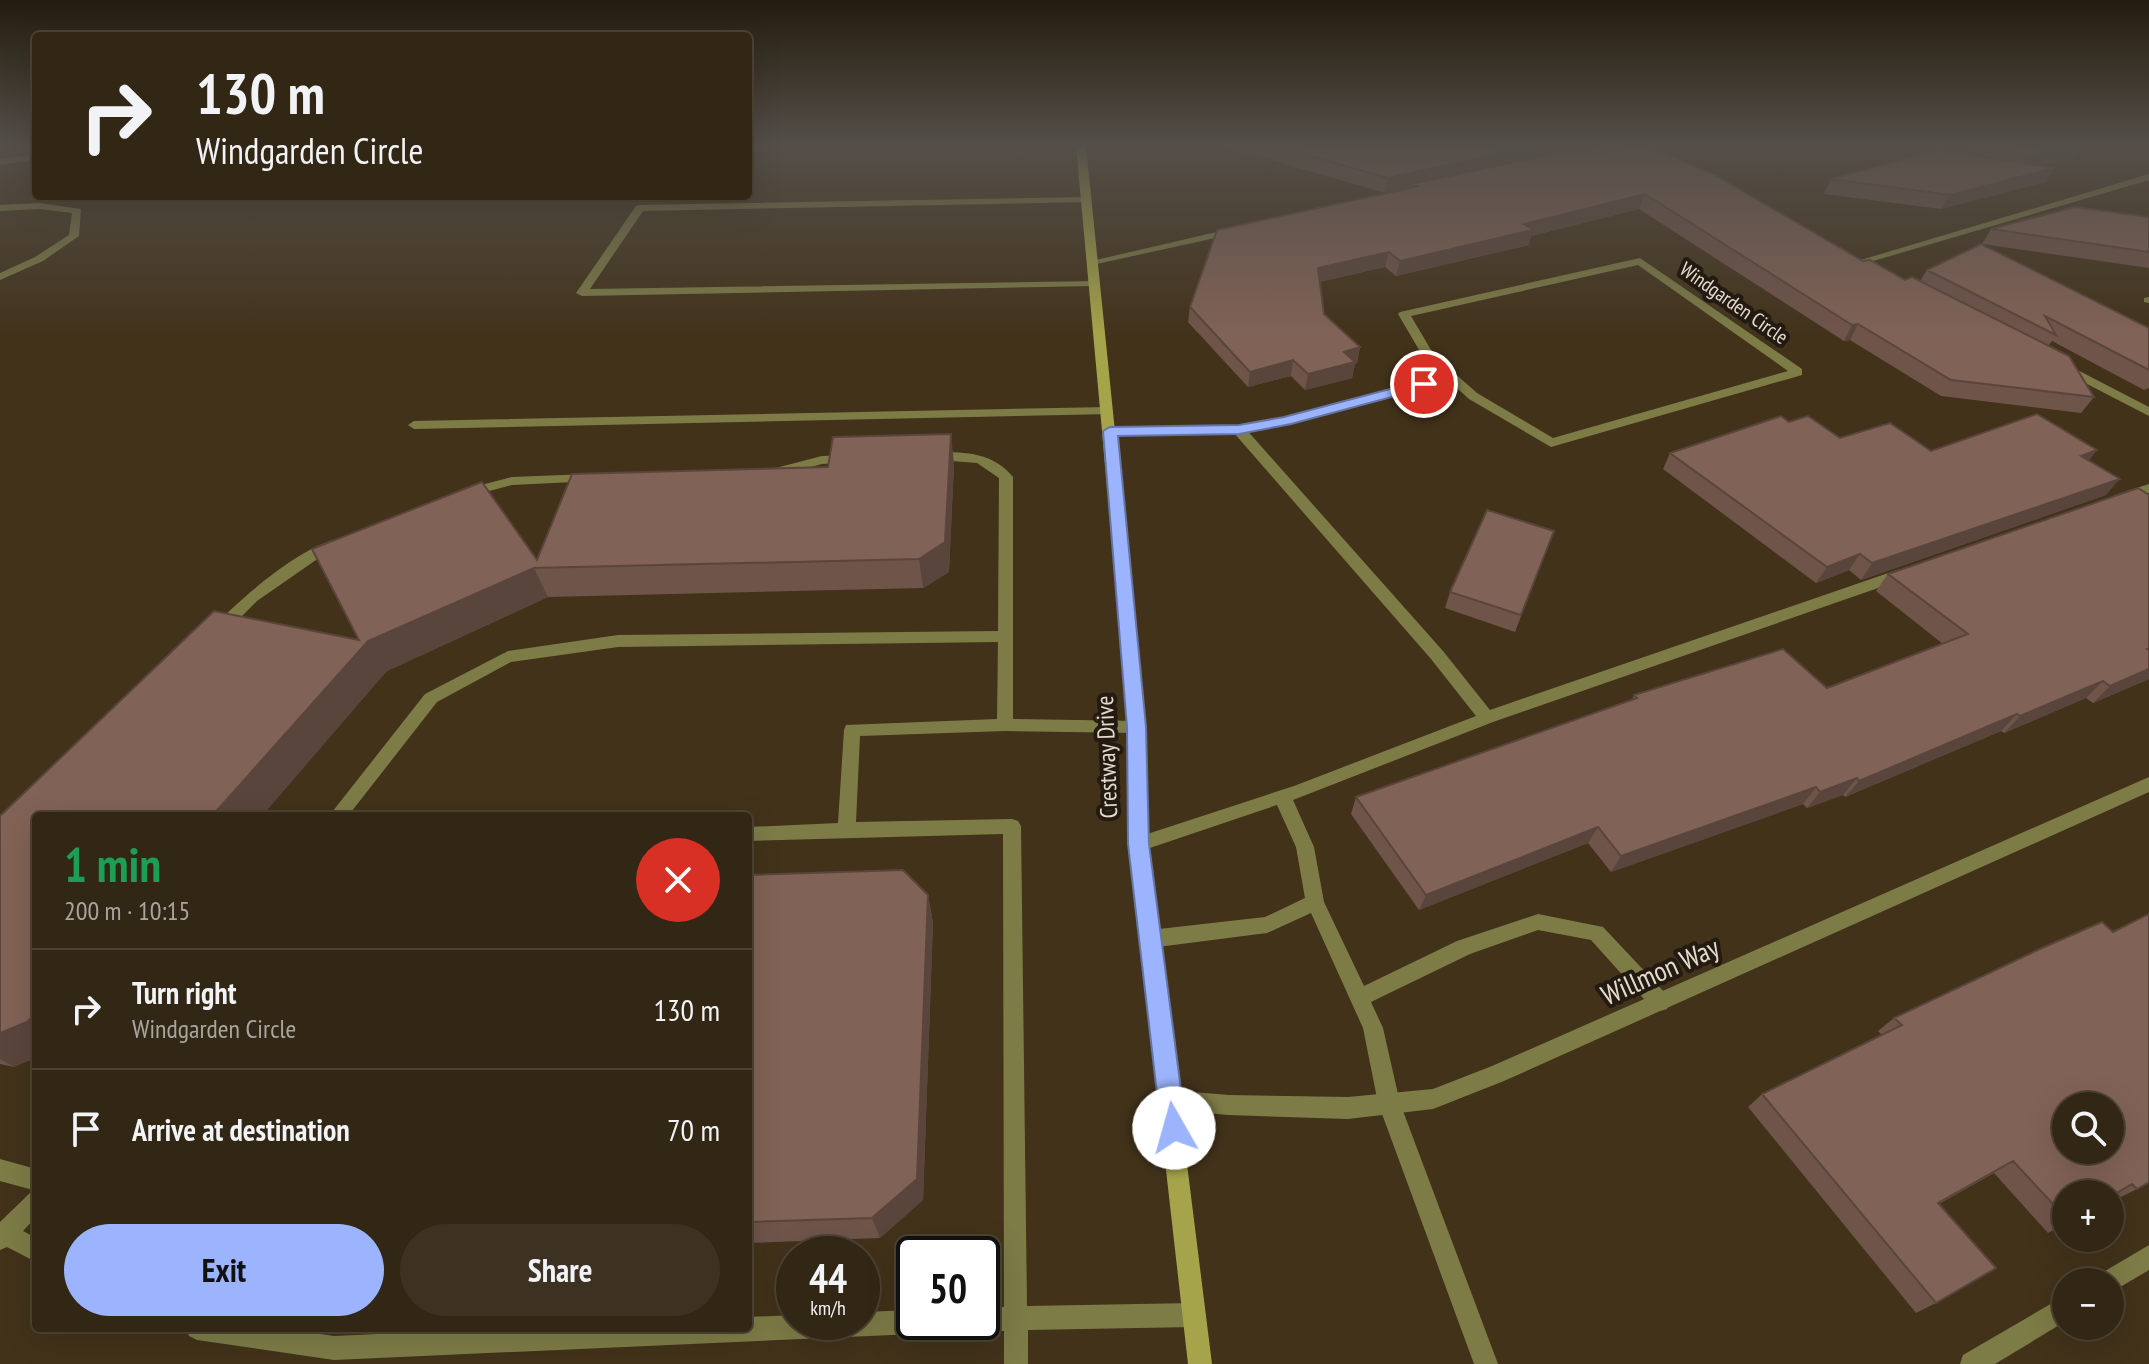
<!DOCTYPE html>
<meta charset="utf-8">
<style>
:root{--surface:#322614;--page:#3d3222;--text:#f1f3f6;--muted:#a8a5a0;--line:#4d4334;--accent:#9cb4fd}
body{margin:0;font-family:"PT Sans Narrow",sans-serif;background:var(--page);color:var(--text);height:100vh;display:flex;flex-direction:column;font-size:30px;white-space:nowrap}
*{box-sizing:border-box;margin:0}
p{font-size:26px;color:var(--muted)}
.icon{flex:none;width:44px;height:44px;fill:none;stroke:currentColor;stroke-width:2;stroke-linecap:round;stroke-linejoin:round}
.map{position:relative;flex:1;overflow:hidden}
.panel{position:absolute;left:32px;top:812px;width:720px;height:520px;display:flex;flex-direction:column;background:var(--surface);border-radius:8px;box-shadow:0 8px 32px #0002,0 0 0 2px var(--line)}
.panel>*{flex:none}
.hud{position:absolute;left:32px;top:32px;width:720px;height:168px;border-radius:8px;box-shadow:0 8px 32px #0002,0 0 0 2px var(--line);background:#322614;color:var(--text);overflow:hidden}
.fabs{position:absolute;left:2052px;top:1092px;display:grid;gap:16px}
.fabs a{display:grid;place-items:center;width:72px;height:72px;border-radius:50%;background:var(--surface);box-shadow:0 8px 32px #0002,0 0 0 2px var(--line);font-size:40px}
.speed{position:absolute;left:776px;top:1236px;display:flex;gap:16px;font-size:40px;font-weight:700;text-align:center}
.speed>*{display:grid;place-content:center;width:104px;height:104px;border-radius:50%;background:var(--surface);box-shadow:0 8px 32px #0002,0 0 0 2px var(--line);line-height:1}
.speed small{font-size:20px;font-weight:400}
.speed .limit{border:4px solid #111;border-radius:12px;background:#fff;color:#111}
.pin{position:absolute;display:grid;place-items:center;width:68px;height:68px;color:#fff;margin:-34px;border:4px solid #fff;border-radius:50%;box-shadow:0 2px 8px #0007}
.me{position:absolute;width:88px;margin:-44px;rotate:353deg;stroke-linejoin:round;filter:drop-shadow(0 0 6px #0008)}
.turn{display:flex;align-items:center;gap:28px;height:168px;padding:0 32px;font-size:36px}
.turn .icon{width:104px;height:104px;stroke-width:2.5}
.turn b{display:block;font-size:56px;line-height:68px}
.round{display:grid;place-items:center;flex:none;width:84px;height:84px;border-radius:42px;background:var(--page)}
.headline{display:flex;align-items:center;justify-content:space-between;height:136px;padding:0 32px}
h1{font-size:48px;font-weight:800;line-height:60px;color:#1e9e55}
.cta{display:flex;gap:16px;margin-top:auto;padding:16px 32px}
.cta a{flex:1;height:92px;border-radius:48px;background:var(--accent);color:#111;font-size:32px;font-weight:800;line-height:92px;text-align:center}
.cta a+a{background:var(--page);color:var(--text)}
ul{padding:0;list-style:none}
li{display:flex;align-items:center;gap:24px;height:120px;padding:0 32px;border-top:2px solid var(--line)}
li div{flex:1}
li b{display:block;font-size:30px}
li em{font-style:normal}
.map>svg:first-child{display:block}
.lines{fill:none;stroke-linecap:round;stroke-linejoin:round}
.lane{fill:#7d7c47;fill-rule:evenodd}
.street{fill:#7d7c47;fill-rule:evenodd}
.secondary{fill:#a5a44a;fill-rule:evenodd}
.wall{fill:#6f544a}
.shaded-wall{fill:#5a453c}
.building{fill:#816256;stroke:#5a453c;stroke-width:2;fill-rule:evenodd}
.route{fill:#9cb4fd;stroke:#6575a4;stroke-width:2}
.labels{text-anchor:middle;stroke-width:8;stroke-linejoin:round;paint-order:stroke}
.far-street-label{font-size:20px;fill:#e5dacd;stroke:#231b11}
.street-label{font-size:24px;fill:#e5dacd;stroke:#231b11}
.near-street-label{font-size:28px;fill:#e5dacd;stroke:#231b11}
</style>
<div class="map">
<svg width="2149" height="1364" viewBox="0 0 2149 1364">
<rect width="100%" height="100%" fill="#42321a"/>
<g class="lines">
<!-- lane -->
<path class="lane" d="M1608,146H1637L1645,149L1640,152L1617,150L1573,159L1568,156Z
M36,154V160L0,165V159Z
M2149,174V180L1863,264L1854,262Z
M1087,197L1091,198V202L643,211L590,289L1099,281V285L1095,286L582,296L576,293L636,206L640,205Z
M39,203L81,209L79,236L43,261L0,280V273L35,257L69,235L72,213L39,209L0,211V205Z
M1234,228L1239,231L1238,233L1092,265L1087,262Z
M2062,362L2149,407V416L2058,369V363Z
M1108,407L1112,408V414L414,429L408,425L414,421Z
M1239,426L1244,427L1443,651L1490,710L1897,570L1902,569L1909,574L1907,578L1493,722L1293,800L1314,847L1324,902L1364,986L1457,941L1538,914L1603,927L1667,995L1670,1002L1667,1009L1660,1011L1653,1009L1591,940L1538,930L1470,954L1371,1002L1383,1028L1400,1103L1498,1364H1474L1378,1103L1363,1028L1311,913L1267,933L1150,948L1143,945L1140,939L1143,933L1150,930L1265,917L1305,898L1296,847L1277,805L1138,852L1132,849L1129,844L1132,839L1294,786L1476,716L1431,659L1234,433L1233,430Z
M931,452C962,452 992,451 1013,477V719L1137,721L1143,722L1145,727L1143,732L1137,733L1005,731L860,736L856,822L1012,819L1018,821L1021,826L1027,1306L1194,1303L1202,1307L1206,1315L1202,1323L1194,1327L1028,1330V1364H1004V1331H982L974,1327L971,1322H982V1307H1004L1003,834L748,841V827L838,823L844,730L846,725L997,719L998,642L618,647L511,662L437,702L348,816H329L425,694L508,651L618,635L998,631L999,478L977,463L926,459V453Z
M848,455L855,459L853,462L822,464L773,477L766,473L768,470L822,456Z
M590,474L595,475V481L512,485L467,497L460,493L462,490L512,477Z
M2149,484V493L2120,502L2113,498L2115,495Z
M333,540L338,542L340,545L326,553L257,601L223,635H213L210,631L213,627C243,597 292,553 333,540Z
M0,1159L36,1169V1217L23,1231L36,1238V1262L7,1247L0,1250V1222L33,1190L0,1181Z
M2149,1245V1270L2110,1293V1282H2096L2100,1274Z
M2066,1295V1321L1995,1364H1960L1963,1355Z
M914,1310V1322H926L922,1330L914,1334L334,1360L197,1340L189,1336L185,1328H280L334,1336L511,1328H748V1317L794,1315V1322H862V1312Z"/>
<!-- street -->
<path class="street" d="M1640,258L1802,369V375L1551,447L1469,399L1449,381L1290,424L1239,434L1110,435L1104,431L1110,427L1239,426L1284,417L1443,375L1425,360L1398,314L1400,312ZM1638,265L1788,371L1553,438L1477,393L1434,355L1411,316Z
M2149,297V303L2144,302V298Z
M2149,777V792L1504,1081L1433,1109L1348,1119L1229,1115L1170,1110L1163,1107L1159,1100L1163,1093L1170,1090L1229,1095L1348,1097L1433,1089L1492,1066Z"/>
<!-- secondary -->
<path class="secondary" d="M1076,146H1086L1145,727L1147,844L1212,1364H1188L1129,844V727Z"/>
</g>
<!-- wall -->
<path class="wall" d="M1223,146H1540L1536,157L1863,261L1905,280L1920,281L1927,270L2149,328V388L2144,390L2052,341L2048,346L2094,397L2081,413L1941,396L1850,340L1844,341L1639,209L1531,236L1529,245L1396,276L1385,267L1319,282L1324,314L1360,347L1357,363L1355,364L1352,378L1305,390L1291,376L1248,387L1188,322L1190,307L1410,187L1385,193Z
M1968,146H2081L2074,158L2042,166L2046,182L1941,209L1824,194L1831,179L1985,157L1967,149Z
M2149,217V268L1982,244L1991,229Z
M1789,422L1840,438L1931,451L2097,450L2089,460L2106,495L1861,580L1849,570L1816,583L1663,469L1670,453Z
M954,464L949,572L923,588L548,597L387,671L14,1067L0,1064V816L359,640L537,560L828,467Z
M1554,531L1515,632L1445,608L1450,592Z
M1888,574L2149,679L2093,703L2086,698L2004,733L2001,731L1845,797L1843,795L1807,808L1803,804L1611,872L1588,843L1419,910L1351,814L1356,797L1632,700L1634,695L1827,688L1943,644L1876,591Z
M748,875L928,895L933,923L923,1200L880,1238L748,1243Z
M2042,948L2137,1189L2115,1200L2111,1197L2066,1194V1224L2048,1233L1994,1173L1939,1204L1936,1303L1916,1313L1748,1107L1762,1094L1882,1035L1878,1031L1894,1018Z"/>
<!-- shaded-wall -->
<path class="shaded-wall" d="M1535,146H1540L1536,159L1411,184L1410,187L1385,193L1388,178Z
M2073,146H2081L2074,158L2017,172L2026,158Z
M2055,168L2046,182L1941,209L1950,195Z
M1645,194L1639,209L1531,236L1529,245L1396,276L1400,261L1524,224Z
M1389,252L1385,267L1315,283L1318,268Z
M1858,324L1850,340L1844,341L1852,325Z
M1360,347L1357,363L1355,364L1352,378L1305,390L1308,374L1344,352Z
M1293,360L1291,376L1248,387L1250,372Z
M951,434L954,464L949,572L923,588L919,559Z
M2097,450L2084,466L2081,456Z
M2120,479L2106,495L1861,580L1872,563Z
M1860,554L1849,570L1816,583L1827,567Z
M534,568L548,597L387,671L262,816H212L368,641Z
M2149,669V679L2093,703L2110,686Z
M2103,681L2086,698L2004,733L2020,716Z
M2017,714L2001,731L1845,797L1859,781Z
M1857,778L1843,795L1807,808L1820,792Z
M1816,787L1803,804L1611,872L1621,856Z
M1598,827L1588,843L1419,910L1426,895Z
M928,895L933,923L923,1200L880,1238L872,1218Z
M36,1013V1058L14,1067L0,1059V1033Z"/>
<!-- building -->
<path class="building" d="M1275,146H1535L1388,178Z
M1625,146H1646L1713,174L1863,261L1870,260L1905,280L1912,277L2069,356L2094,397L1951,380L1858,324L1852,325L1645,194L1524,224L1533,230L1400,261L1389,252L1318,268L1324,314L1360,347L1344,352L1355,362L1308,374L1293,360L1250,372L1190,307L1217,230L1419,186L1411,184L1561,152H1605Z
M2000,146H2073L2026,158Z
M1937,150L2055,168L1950,195L1831,179Z
M2075,207L2149,217V252L1991,229Z
M1981,244L2149,328V370L2045,316L2056,335L1927,270Z
M2037,414L2097,450L2081,456L2120,479L1872,563L1860,554L1827,567L1670,453L1781,416L1789,422L1808,416L1840,438L1890,423L1931,451Z
M951,434L945,542L919,559L534,568L368,641L212,816H36V1013L27,1022L0,1033V816L214,611L359,640L312,549L482,482L537,560L572,474L828,467L833,437Z
M2138,488L2149,495V648L2147,649L2149,650V669L2110,686L2103,681L2020,716L2017,714L1859,781L1857,778L1820,792L1816,787L1621,856L1598,827L1426,895L1356,797L1637,698L1634,695L1783,649L1827,688L1968,634L1888,574Z
M1487,510L1554,531L1521,615L1450,592Z
M903,870L928,895L917,1179L872,1218L748,1222V875Z
M2149,914V1182L2137,1189L2132,1184L2110,1197V1194H2066V1218L2013,1161L1938,1203L1996,1268L1936,1303L1762,1094L1902,1025L1894,1018L2042,948L2102,922L2113,932ZM2066,1106H2110V1150H2066Z"/>
<!-- sky -->
<linearGradient id="sky" x2="0" y2="1"><stop stop-color="#241c0e"/><stop offset="0.43" stop-color="#544f49"/><stop offset="1" stop-color="#544f49" stop-opacity="0"/></linearGradient>
<rect width="2149" height="337" fill="url(#sky)"/>
<!-- route -->
<path class="route" d="M1424,380L1431,384L1429,387L1291,424L1239,434L1118,436L1146,727L1149,844L1186,1128L1182,1136L1174,1140L1165,1136L1161,1128L1128,844L1127,727L1103,431L1110,427L1239,425L1284,417Z"/>
<g class="labels">
<!-- far-street labels -->
<g class="far-street-label">
<text transform="translate(1734 303) rotate(35)" y="7">Windgarden Circle</text>
</g>
<!-- street labels -->
<g class="street-label">
<text transform="translate(1107 757) rotate(-92)" y="8">Crestway Drive</text>
</g>
<!-- near-street labels -->
<g class="near-street-label">
<text transform="translate(1660 971) rotate(-24)" y="10">Willmon Way</text>
</g>
</g>
</svg>
<div class="fabs">
<a><svg class="icon" aria-label="search" viewBox="0 0 24 24"><circle cx="10" cy="10" r="6"/><path d="M15 15l6 6"/></svg></a>
<a>+</a>
<a>−</a>
</div>
<div class="speed"><div>44<small>km/h</small></div><div class="limit">50</div></div>
<div class="pin" style="left:1424px;top:384px;background:#d93025"><svg class="icon" aria-label="arrive" viewBox="0 0 24 24"><path d="M6 21V4h12l-3 4 3 4H6"/></svg></div>
<svg class="me" style="left:1174px;top:1128px" viewBox="-20 -20 40 40"><circle r="19" fill="#fff"/><path d="M0-13L10 11 0 6-10 11z" fill="#9cb4fd"/></svg>
<div class="hud">
<div class="turn"><svg class="icon" aria-label="right" viewBox="0 0 24 24"><path d="M7 20v-9h11M14 6l5 5-5 5"/></svg><div><b>130 m</b>Windgarden Circle</div></div>
</div>
<section class="panel">
<div class="headline"><div><h1>1 min</h1><p>200 m · 10:15</p></div><a class="round" style="background:#d93025;color:#fff"><svg class="icon" aria-label="close" viewBox="0 0 24 24"><path d="M6 6l12 12M18 6L6 18"/></svg></a></div>
<ul>
<li><svg class="icon" aria-label="right" viewBox="0 0 24 24"><path d="M7 20v-9h11M14 6l5 5-5 5"/></svg><div><b>Turn right</b><p>Windgarden Circle</p></div><em>130 m</em></li>
<li><svg class="icon" aria-label="arrive" viewBox="0 0 24 24"><path d="M6 21V4h12l-3 4 3 4H6"/></svg><div><b>Arrive at destination</b></div><em>70 m</em></li>
</ul>
<div class="cta"><a>Exit</a><a>Share</a></div>
</section>
</div>
